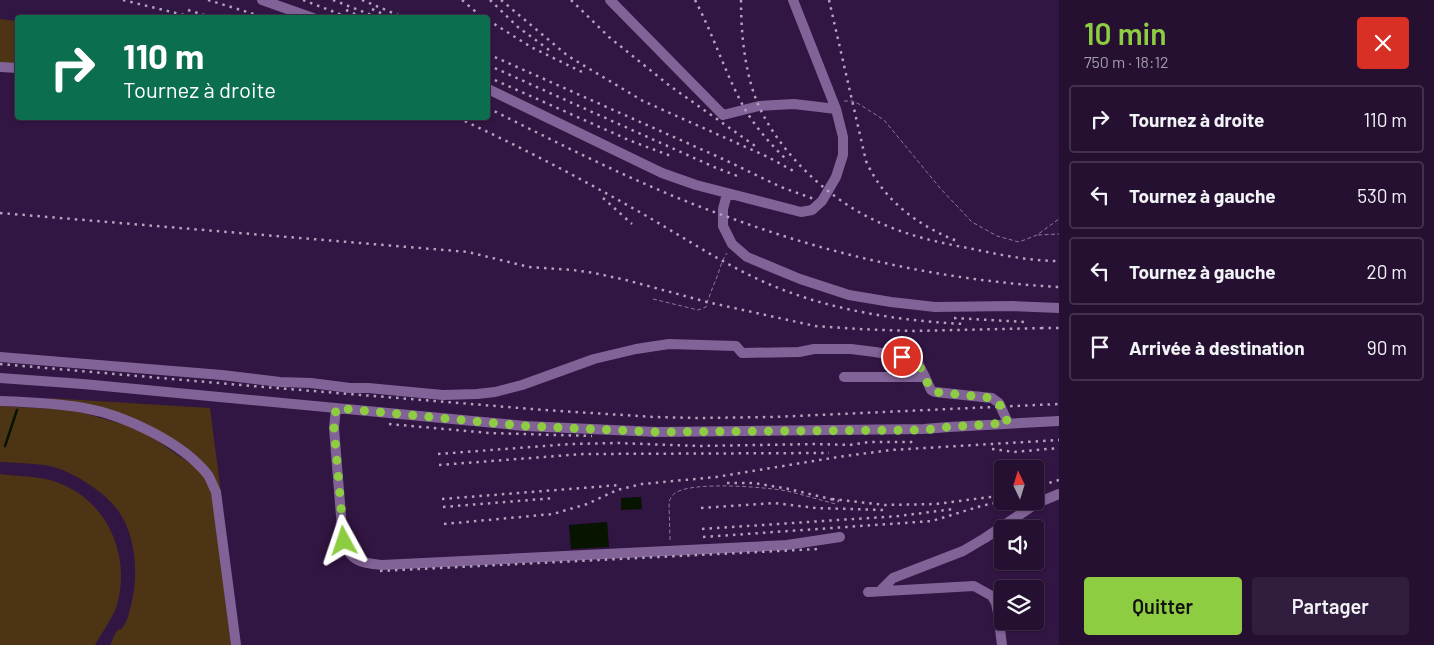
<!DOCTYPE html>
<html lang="fr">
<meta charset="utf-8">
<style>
:root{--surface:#251032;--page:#311e3e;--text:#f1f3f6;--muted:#a39dac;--line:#42304d;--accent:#8ecd42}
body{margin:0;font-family:Barlow,sans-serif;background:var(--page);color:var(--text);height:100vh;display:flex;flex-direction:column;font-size:19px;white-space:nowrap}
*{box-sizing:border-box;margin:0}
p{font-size:16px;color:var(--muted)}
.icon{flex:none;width:28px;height:28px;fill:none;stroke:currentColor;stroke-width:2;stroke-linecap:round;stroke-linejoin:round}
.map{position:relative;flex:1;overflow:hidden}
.details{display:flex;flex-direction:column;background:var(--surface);width:375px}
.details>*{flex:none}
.top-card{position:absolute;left:15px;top:15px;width:475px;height:105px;border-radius:5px;box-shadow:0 1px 4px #0004,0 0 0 1px var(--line);background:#0b6e4f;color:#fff;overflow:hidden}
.needle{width:32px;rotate:356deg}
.tools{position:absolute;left:994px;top:460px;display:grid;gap:10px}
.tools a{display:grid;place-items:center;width:50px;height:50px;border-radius:5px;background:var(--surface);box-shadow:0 1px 4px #0004,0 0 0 1px var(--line);font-size:25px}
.pin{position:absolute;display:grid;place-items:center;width:42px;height:42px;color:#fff;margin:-21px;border:2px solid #fff;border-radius:50%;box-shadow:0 1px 5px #0007}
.me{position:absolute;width:55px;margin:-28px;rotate:355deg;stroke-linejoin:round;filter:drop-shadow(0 0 4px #0008)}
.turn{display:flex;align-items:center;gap:18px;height:105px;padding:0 25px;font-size:22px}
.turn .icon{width:65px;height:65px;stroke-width:2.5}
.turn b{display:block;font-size:35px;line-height:42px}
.round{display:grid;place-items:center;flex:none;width:52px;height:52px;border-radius:5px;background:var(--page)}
.headline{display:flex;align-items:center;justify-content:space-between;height:85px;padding:0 25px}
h1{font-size:30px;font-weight:600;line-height:38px;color:var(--accent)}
.cta{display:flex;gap:10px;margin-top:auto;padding:10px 25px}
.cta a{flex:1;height:58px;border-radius:5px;background:var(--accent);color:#111;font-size:20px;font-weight:600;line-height:58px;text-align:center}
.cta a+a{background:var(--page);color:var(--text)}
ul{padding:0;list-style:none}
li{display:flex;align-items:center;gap:15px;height:68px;margin:0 10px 8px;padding:0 15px;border:2px solid var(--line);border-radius:5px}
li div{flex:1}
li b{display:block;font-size:19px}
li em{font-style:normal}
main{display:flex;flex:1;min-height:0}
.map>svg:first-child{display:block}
.green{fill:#4d3415}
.water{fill:#061400}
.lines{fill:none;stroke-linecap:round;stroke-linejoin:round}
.stream{stroke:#061400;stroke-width:2.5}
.path{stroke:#8d7a9a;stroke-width:1;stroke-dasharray:4 2.5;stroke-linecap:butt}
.minor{stroke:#826397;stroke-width:10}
.rail{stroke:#b3a3be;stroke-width:2.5;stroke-dasharray:2.5 5;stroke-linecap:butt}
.route{stroke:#8ecd42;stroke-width:9;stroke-dasharray:0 16.2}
</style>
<main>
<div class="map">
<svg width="1059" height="645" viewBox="0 0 1059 645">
<rect width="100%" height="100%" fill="#311542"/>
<!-- green -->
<path class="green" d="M0,19L17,21V64L0,62Z
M48,398L210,408L221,493L168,439L71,403Z
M0,406L72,410L123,424L152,437L195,467L203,474L209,486L213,499L231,645H110C112,641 114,635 117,631C122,627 119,632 123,627C126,623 128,617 129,613C139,581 138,537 117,509C103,491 76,474 54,467C39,463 15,463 0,462Z
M0,474C16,476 34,476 50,480C104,495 132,551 117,605C114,616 101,634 95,645H0Z"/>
<!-- water -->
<path class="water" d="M641,497L642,509L621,510V498Z
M607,522L609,547L571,549L569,525Z"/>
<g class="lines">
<!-- stream -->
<path class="stream" d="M5,446L17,410"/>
<!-- path -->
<path class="path" d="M844,101H852L859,104L884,120L940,188L972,222L997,236L1019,242L1037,235L1059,219
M1038,235L1059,234
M653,299L698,310L706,307C708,299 711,292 714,284C719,274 720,263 727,253
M670,540L669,502C670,499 672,495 675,493C693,481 765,487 787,491C804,495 820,500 836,504"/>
<!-- minor -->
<path class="minor" d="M262,0L313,18
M610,0L723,115L759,106L794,104L836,109
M0,67L18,68
M488,89L662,173L696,185L801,212L812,210L822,201L836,177L843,155V137L836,109L793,0
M727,194L723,209V226L732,244L747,257L800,279L849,295L891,302L935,307L1013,306L1059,308
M0,357L222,375L280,382L311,383L350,388H368L443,395L477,394L495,392L522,385L594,359L636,349L669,344L736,346L742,353L799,352L814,349H851L875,352L916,359L925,377
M844,377H925L931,390L935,392L992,398L999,403L1008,423
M0,378L83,384L525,426L657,432L924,429L949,427L1059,421
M0,401C28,402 57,403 84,408C124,415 182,442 208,475C211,480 213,486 216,492L236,645
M336,408L334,428L343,541C350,562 363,563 382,565L787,545L840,537
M880,591L893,578L963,551L985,538L1037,503L1059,494
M868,592L974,586L992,596L996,603L998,613L1002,645"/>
<!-- rail -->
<path class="rail" d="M123,0L196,18
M208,0L267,18
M303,0L350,18
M333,0L379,18
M362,0L405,18
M462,0L483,18
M490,0L518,27L549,50
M501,0L568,56L643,101L768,157L797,173
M571,0L609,37L670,86L758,148
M695,0C714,36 726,76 746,111C758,130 772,146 788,161
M741,0C741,31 744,64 754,94C773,147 824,196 874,220C904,235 940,243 973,249C1001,255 1030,261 1059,261
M829,0L866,161C884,201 917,225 957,241
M372,9L392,18
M188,10L214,18
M346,10L364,18
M488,20L531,47L584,73
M488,54L723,159L781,187L814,199
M488,65L714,167L740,177
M488,77L631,141L671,156
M488,108C566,147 645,188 728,217C834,256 946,281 1059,287
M458,118C521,147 582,179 643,214C690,241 735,272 786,291C842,312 904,321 964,324
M603,198L632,224
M0,213L468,252L529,267L573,270L594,273L626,280L707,302L815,326L858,329L911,331L1047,328
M954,318L1026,322
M1041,328H1059
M0,364L264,387L544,410L654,417L699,418L774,417L1059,404
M389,424L489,433L592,436
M992,449L1014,452L1059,448
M438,454L571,444L617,443L699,446L815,444L850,445L869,442H914
M439,465L583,454L829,453
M727,483H754L789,489L839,501
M1035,487L1059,480
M442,499L620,485
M832,499L885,505L936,504L998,496
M443,507L555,498
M701,508L774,503L816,508L884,510
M444,524L553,514L587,504L617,490L642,484L716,477L838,457L891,450L1059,440
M702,529L899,516L954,509
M703,537L932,521L981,506L1004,501
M380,571L818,549"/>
</g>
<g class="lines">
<!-- route -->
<path class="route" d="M344,541L334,428L336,408L525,426L657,432L924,430L948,427L1008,423L999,403L992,398L935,392L930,388L916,359L902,357"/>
</g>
</svg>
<div class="tools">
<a><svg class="needle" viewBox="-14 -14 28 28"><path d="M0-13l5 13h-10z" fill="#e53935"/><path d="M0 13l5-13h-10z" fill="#a39dac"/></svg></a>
<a><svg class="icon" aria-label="sound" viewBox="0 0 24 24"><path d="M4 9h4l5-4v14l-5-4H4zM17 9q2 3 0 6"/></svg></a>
<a><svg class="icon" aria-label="layers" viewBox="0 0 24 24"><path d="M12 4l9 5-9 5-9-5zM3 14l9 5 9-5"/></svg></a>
</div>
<div class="pin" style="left:902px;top:357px;background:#d93025"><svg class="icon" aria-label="arrive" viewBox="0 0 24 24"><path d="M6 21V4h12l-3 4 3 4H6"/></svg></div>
<svg class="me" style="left:344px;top:541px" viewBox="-20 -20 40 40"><path d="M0-17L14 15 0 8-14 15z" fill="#8ecd42" stroke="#fff" stroke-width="4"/></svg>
<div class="top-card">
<div class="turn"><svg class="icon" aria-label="right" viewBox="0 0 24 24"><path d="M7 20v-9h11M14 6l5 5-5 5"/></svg><div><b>110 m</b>Tournez à droite</div></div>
</div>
</div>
<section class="details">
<div class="headline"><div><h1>10 min</h1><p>750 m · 18:12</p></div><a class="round" style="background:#d93025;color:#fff"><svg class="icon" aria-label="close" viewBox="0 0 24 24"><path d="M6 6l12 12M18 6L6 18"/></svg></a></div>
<ul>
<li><svg class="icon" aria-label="right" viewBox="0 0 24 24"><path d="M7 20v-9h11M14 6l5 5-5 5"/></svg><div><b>Tournez à droite</b></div><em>110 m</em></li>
<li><svg class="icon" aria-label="left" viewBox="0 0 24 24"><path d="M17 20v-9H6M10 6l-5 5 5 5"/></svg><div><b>Tournez à gauche</b></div><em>530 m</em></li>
<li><svg class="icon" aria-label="left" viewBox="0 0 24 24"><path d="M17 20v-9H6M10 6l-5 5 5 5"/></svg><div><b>Tournez à gauche</b></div><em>20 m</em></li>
<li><svg class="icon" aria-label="arrive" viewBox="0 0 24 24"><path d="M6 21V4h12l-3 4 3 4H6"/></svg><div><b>Arrivée à destination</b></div><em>90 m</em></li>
</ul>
<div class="cta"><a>Quitter</a><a>Partager</a></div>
</section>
</main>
